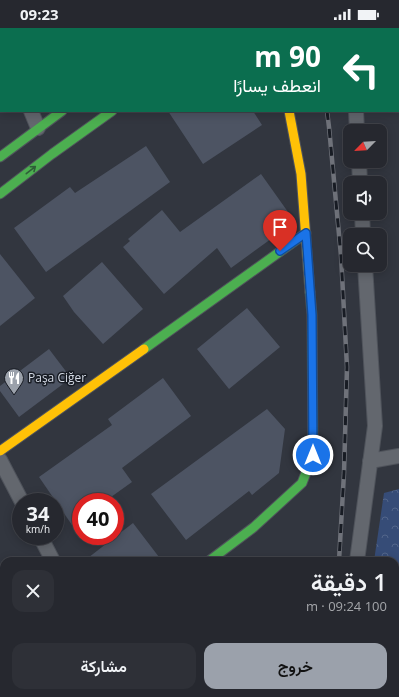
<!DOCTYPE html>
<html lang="ar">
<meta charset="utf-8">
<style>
:root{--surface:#26282f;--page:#2e3037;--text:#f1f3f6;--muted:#a4a6aa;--line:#42444b;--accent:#9ba1ab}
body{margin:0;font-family:"Open Sans",Vazirmatn,sans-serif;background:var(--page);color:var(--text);direction:rtl;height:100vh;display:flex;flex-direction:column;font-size:15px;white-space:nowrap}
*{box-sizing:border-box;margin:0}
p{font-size:13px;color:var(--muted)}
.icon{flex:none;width:22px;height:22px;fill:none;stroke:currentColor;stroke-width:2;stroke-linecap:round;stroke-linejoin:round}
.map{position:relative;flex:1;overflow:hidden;direction:ltr}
.side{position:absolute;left:0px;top:529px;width:399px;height:140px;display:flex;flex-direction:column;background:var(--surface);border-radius:12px 12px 0 0;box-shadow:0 2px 10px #0003,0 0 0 1px var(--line);direction:rtl}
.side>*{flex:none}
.banner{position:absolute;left:0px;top:0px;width:399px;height:84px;box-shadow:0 2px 10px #0003,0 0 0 1px var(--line);direction:rtl;background:#0b6e4f;color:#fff;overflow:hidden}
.needle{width:26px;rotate:246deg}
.controls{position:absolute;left:343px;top:96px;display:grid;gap:8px}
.controls a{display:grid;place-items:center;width:44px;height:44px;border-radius:8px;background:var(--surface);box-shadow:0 2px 10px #0003,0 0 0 1px var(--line);font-size:20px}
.speed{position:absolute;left:12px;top:465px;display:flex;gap:8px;font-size:20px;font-weight:700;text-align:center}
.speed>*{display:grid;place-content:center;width:52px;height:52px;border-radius:50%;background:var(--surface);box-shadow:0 2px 10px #0003,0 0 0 1px var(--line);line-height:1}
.speed small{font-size:10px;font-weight:400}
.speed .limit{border:6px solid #d22;background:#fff;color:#111}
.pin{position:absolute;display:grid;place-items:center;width:34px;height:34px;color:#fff;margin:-41px -17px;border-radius:50% 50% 50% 0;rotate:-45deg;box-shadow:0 0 4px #0007}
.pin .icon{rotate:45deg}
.me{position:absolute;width:44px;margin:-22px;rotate:0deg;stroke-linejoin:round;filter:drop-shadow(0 0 3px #0008)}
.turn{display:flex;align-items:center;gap:14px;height:84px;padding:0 12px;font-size:18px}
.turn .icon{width:52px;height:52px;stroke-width:2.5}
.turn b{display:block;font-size:28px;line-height:34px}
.round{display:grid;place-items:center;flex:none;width:42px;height:42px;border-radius:12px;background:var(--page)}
.summary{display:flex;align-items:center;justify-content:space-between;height:68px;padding:0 12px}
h1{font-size:24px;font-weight:600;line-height:30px}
.primary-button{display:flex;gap:8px;margin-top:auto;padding:8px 12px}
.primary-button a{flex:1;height:46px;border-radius:12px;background:var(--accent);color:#111;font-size:16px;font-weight:600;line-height:46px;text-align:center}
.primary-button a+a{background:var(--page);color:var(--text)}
.status{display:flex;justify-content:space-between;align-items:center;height:28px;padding:0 20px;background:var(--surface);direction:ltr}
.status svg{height:11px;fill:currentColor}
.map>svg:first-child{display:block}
.park{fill:url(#park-crowns)}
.building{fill:#4d5463}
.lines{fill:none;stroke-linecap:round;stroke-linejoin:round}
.street-casing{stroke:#4f535b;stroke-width:16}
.fast-casing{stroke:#4f535b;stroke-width:11}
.slow-casing{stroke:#4f535b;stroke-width:11}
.street{stroke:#63676e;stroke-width:14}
.fast{stroke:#4caf50;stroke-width:9}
.slow{stroke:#ffc107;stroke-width:9}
.rail-casing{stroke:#6f727a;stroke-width:4.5}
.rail{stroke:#181c24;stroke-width:3;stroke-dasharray:9;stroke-linecap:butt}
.oneway{stroke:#2f5e38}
.route-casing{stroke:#114b97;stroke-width:10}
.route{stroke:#1a73e8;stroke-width:7}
.labels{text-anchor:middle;stroke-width:3;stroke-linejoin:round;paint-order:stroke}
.poi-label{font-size:12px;fill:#d4dae5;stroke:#181c24;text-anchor:start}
</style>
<div class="status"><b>09:23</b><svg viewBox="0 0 49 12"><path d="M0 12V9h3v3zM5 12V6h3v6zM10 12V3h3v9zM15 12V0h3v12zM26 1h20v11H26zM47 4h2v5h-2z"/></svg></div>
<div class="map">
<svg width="399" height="669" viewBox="0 0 399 669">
<defs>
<pattern id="park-crowns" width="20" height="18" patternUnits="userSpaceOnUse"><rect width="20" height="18" fill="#364c77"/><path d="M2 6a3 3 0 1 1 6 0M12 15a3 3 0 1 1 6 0" fill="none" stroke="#52658a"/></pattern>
</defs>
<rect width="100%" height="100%" fill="#32363f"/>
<!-- park -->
<path class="park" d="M399,461V669H352L353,665H395V533H374L384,465Z"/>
<!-- building -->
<path class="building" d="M168,83H253L262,97L203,136Z
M146,118L170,154L46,244L14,200L70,159L75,165Z
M261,146L293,191V195L231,240L217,220L164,266L123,219L130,213L128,211L162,182L180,204Z
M0,226L35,270L0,298Z
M102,234L143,281L103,316L74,284L63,268Z
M247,280L280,319L229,361L197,321Z
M49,321L71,350L19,389L0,363V358Z
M163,350L191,388L122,440L132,454L104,474H81V491L72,497L39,449L112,397L108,391Z
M267,381L285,401L279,445L252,467L249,463L186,512L151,466Z
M133,495L162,533H84Z"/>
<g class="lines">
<defs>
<path id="street" d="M272,0V1
M352,1V0
M0,12L1,14
M31,83L38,100
M356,83L357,103
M359,133L360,155
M362,185L363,207
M0,432L22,474
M370,433L399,428
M40,508L53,533
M357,533L375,398L365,237
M74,669L75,665
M338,669L339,665"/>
<path id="fast" d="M223,1L225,0
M0,129L62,83
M0,166L52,126L112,83
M144,321L306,205
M209,533L254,499L302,455L313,427L312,287L310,264"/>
<path id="slow" d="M174,1L176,0
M289,83L301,146L310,264
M0,423L144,321"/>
</defs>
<!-- street casing -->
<use href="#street" class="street-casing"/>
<!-- fast casing -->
<use href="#fast" class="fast-casing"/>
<!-- slow casing -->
<use href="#slow" class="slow-casing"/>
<!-- street -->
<use href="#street" class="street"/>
<!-- fast -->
<use href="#fast" class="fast"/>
<!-- slow -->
<use href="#slow" class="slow"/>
<defs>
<path id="rail" d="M312,0L313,1
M327,83L329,99L341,228L347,339L344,445L339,533
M326,669V665"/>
</defs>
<!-- rail casing -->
<use href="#rail" class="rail-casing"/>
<!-- rail -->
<use href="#rail" class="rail"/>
</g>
<!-- one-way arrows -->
<defs><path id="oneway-shaft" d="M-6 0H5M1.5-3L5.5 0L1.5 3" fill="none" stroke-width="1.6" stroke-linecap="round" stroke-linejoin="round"/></defs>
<use class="oneway" href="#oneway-shaft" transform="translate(31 142) rotate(-38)"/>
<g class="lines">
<defs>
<path id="route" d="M280,223L306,205L312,287L313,427"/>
</defs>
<!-- route casing -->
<use href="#route" class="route-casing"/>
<!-- route -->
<use href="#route" class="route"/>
</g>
<!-- icons -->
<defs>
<symbol id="restaurant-pin" viewBox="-11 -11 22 30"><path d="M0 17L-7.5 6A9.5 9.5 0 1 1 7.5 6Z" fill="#9ba1ab" stroke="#181c24"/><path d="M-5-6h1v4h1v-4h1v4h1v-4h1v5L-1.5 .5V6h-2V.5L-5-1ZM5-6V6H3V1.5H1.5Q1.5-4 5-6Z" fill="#fff"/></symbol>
</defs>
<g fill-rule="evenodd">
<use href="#restaurant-pin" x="3" y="339" width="22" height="30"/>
</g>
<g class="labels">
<!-- poi labels -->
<g class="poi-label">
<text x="28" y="354">Paşa Ciğer</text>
</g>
</g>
</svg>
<div class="controls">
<a><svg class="needle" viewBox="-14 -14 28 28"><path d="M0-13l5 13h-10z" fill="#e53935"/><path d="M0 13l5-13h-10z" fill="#a4a6aa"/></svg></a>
<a><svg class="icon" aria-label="sound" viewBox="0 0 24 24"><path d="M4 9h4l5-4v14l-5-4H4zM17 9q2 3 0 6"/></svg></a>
<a><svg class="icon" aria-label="search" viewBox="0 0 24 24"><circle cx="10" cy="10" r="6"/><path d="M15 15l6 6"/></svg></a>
</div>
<div class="speed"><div>34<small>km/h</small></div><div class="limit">40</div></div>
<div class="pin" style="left:280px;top:223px;background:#d93025"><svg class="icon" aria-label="arrive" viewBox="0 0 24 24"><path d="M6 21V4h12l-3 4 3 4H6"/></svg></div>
<svg class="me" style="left:313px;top:427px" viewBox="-20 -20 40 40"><circle r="17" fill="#1a73e8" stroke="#fff" stroke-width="3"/><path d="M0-11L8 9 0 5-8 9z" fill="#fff"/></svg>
<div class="banner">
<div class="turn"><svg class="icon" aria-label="left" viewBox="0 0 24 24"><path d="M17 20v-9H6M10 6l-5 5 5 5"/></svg><div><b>90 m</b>انعطف يسارًا</div></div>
</div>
<section class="side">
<div class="summary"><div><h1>1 دقيقة</h1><p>100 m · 09:24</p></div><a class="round"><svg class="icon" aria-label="close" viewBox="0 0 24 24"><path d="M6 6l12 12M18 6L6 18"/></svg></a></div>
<div class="primary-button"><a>خروج</a><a>مشاركة</a></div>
</section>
</div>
